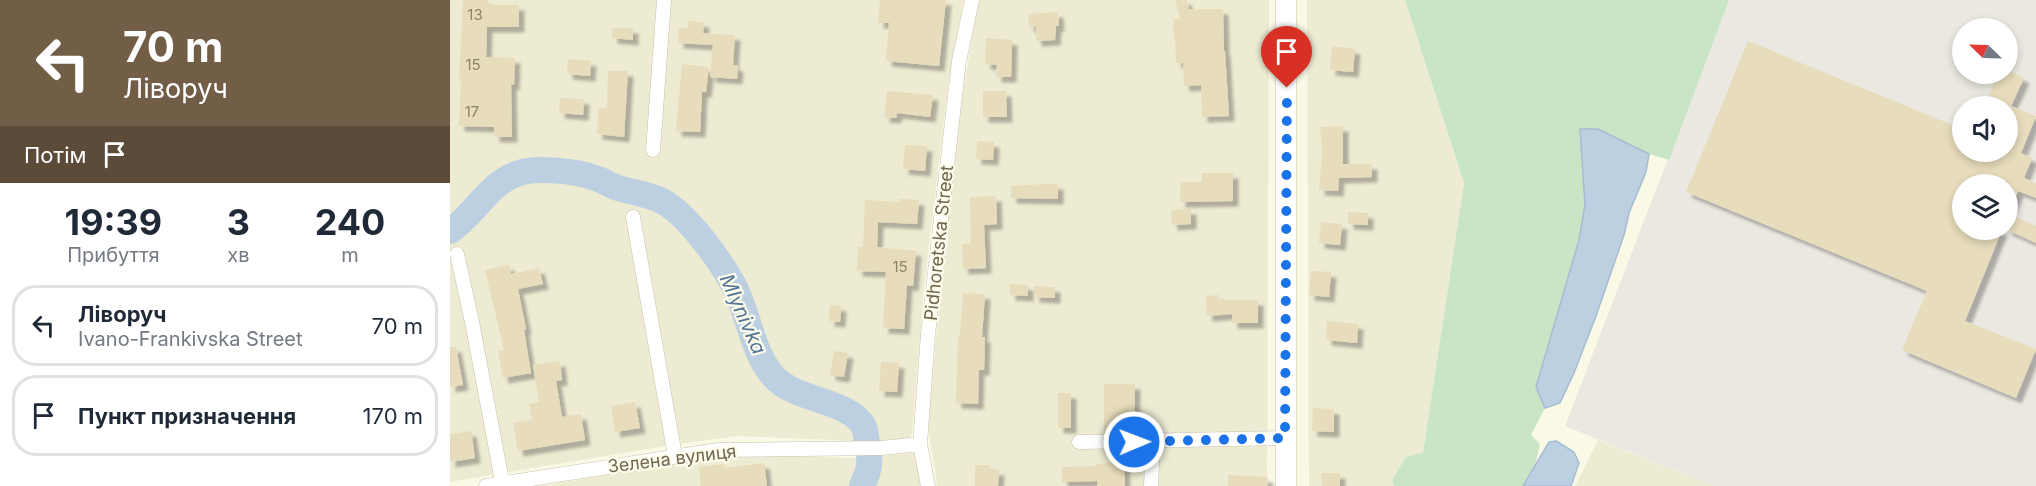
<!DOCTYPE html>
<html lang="uk">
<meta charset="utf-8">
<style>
:root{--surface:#fff;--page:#f2f2f3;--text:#1f2937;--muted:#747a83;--line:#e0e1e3}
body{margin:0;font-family:Inter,sans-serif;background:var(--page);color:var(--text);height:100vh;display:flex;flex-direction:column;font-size:22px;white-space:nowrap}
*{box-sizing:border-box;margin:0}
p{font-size:20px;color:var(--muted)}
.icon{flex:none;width:33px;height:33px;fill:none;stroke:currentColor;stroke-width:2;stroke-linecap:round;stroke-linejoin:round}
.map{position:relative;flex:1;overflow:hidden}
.details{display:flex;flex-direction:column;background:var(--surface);width:450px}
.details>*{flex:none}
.guide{background:#725e46;color:#fff;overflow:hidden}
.needle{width:39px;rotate:293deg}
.buttons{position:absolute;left:1502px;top:18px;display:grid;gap:12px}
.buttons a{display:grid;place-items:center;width:66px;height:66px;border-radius:50%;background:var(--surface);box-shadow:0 3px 9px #0003;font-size:30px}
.pin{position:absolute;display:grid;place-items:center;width:51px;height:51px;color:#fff;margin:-62px -26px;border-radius:50% 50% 50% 0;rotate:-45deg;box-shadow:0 0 6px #0007}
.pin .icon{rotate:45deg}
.me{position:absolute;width:66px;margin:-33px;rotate:89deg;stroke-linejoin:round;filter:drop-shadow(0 0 4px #0008)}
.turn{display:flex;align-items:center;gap:21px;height:126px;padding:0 24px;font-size:27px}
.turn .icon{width:78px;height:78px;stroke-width:2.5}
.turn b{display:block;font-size:42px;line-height:51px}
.then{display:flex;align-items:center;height:57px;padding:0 24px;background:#0003;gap:12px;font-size:22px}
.eta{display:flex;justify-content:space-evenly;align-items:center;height:102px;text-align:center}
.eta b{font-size:36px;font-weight:700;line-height:42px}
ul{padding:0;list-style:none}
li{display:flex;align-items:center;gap:18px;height:81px;margin:0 12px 9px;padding:0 12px;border:3px solid var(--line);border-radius:24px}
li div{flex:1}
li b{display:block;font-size:22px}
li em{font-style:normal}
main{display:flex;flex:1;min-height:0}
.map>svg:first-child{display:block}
.residential{fill:#eeebd3}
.industrial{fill:#eae8e0;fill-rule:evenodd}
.green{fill:#c8e6c6}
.water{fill:#bdd0e1;stroke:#a4bcd2;stroke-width:1.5}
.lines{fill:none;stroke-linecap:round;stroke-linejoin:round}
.river{stroke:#bdd0e1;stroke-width:26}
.building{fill:#e7dcbc;filter:url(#shadow)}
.street-casing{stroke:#c7c1ac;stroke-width:15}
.secondary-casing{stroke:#cac3a9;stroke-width:21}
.street{stroke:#fff;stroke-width:14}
.secondary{stroke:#fff;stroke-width:20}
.route{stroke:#1a73e8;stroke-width:10;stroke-dasharray:0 18}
.labels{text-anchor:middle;stroke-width:4.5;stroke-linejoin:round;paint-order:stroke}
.number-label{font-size:15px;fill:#8e846a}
.street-label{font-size:18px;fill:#70664e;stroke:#fdfcec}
.water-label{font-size:20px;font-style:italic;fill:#547595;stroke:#fdfcec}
</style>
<main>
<section class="details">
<div class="guide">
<div class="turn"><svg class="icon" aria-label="left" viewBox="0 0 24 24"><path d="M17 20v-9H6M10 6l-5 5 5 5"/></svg><div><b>70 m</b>Ліворуч</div></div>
<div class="then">Потім<svg class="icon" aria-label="arrive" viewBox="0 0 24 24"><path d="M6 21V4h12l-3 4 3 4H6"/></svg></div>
</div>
<div class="eta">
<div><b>19:39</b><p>Прибуття</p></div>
<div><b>3</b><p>хв</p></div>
<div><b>240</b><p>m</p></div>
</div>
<ul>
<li><svg class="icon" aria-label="left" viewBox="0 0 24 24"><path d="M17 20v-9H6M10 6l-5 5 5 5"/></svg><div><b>Ліворуч</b><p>Ivano-Frankivska Street</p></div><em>70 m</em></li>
<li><svg class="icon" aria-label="arrive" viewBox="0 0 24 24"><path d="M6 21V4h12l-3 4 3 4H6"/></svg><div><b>Пункт призначення</b></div><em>170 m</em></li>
</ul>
</section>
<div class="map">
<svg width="1586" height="486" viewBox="0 0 1586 486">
<defs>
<filter id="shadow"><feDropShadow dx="5.5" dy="5.5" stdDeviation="1.5" flood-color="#0004"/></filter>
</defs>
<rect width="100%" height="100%" fill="#faf9e6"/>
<!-- residential -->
<path class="residential" d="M0,0H514L499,80L474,288L462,434L458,441H404L287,436L215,446L0,482Z
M528,0H819L817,486H487L478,426L494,250L510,111Z
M857,0H955L1014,183L973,453L942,480L944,486H859Z
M1148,440L1264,486H1125Z
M464,453L471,486H92L274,455L407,458Z"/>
<!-- industrial -->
<path class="industrial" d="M1279,0H1586V486H1264L1115,426ZM1512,28H1557V74H1512ZM1512,106H1557V152H1512ZM1512,184H1557V230H1512Z"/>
<!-- green -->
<path class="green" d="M955,0H1279L1219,160L1199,154L1148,129H1130L1135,205L1129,240L1086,387L1095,408L1081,435L1090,444L1085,467L1073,486H944L942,480L956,457L973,453L1014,183Z"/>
<!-- water -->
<path class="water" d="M1130,129H1148L1199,154L1196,172L1179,213L1174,235L1146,316L1124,373L1110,403L1095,408L1086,387L1129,240L1135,205Z
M1106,441L1124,452L1129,463L1121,486H1073L1099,442Z"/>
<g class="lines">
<!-- river -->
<path class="river" d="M0,231C25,215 39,182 69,173C87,167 127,171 145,178C152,180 158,184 165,187C182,193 202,194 217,204C240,219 270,260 283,284C299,312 302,356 326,379C347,400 398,401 413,425C416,430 416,438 417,443C421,461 420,469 412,486"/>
</g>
<!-- building -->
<path class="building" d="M13,0H38V5H69V27H37L36,57L65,58L64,85L61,84L62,137H44V127L9,126L11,79H9Z
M430,0H496L489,66L436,61L439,23H428Z
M725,0H736L739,9H773L774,51H775L779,116L752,117L751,85L734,86L733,63H726L725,39H724L723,19H730Z
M608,12L609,26H606L605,40L586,41V27H579L578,14Z
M238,21L254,22L253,33L285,35L283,65L288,66L287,79L260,77L263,45L228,43L229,28H238Z
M162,28H183V40L162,38Z
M536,38L562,40L561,77H546L547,65L535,64Z
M1298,41L1512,129V152H1557V106H1534L1548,74H1557V70L1574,78L1561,106L1586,116L1571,153L1582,158L1574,178L1586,183V198L1568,191L1559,214L1586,226V243L1557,230V184H1512V230H1552L1515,321L1586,349L1566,398L1452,350L1477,291L1236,192Z
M882,46L905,49L903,72L880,70Z
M118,59L141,61L140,76L117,74Z
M232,64L259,67L256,92H252L250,132L226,131Z
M158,71H178L174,137L147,134L149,107L157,108Z
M437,91L483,95L480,117L447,113L446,118L434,117Z
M533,91H556L557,117H533Z
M110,98L134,99L133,115L109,113Z
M893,126V164H922V177L889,178L888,191L869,190L872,152L870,127Z
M527,141L544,142L543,160L526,159Z
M455,145L477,146L475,171L453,169Z
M752,173H783V201L730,202L731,182H752Z
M594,184H608V199L561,198V186Z
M546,196L547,224L534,225L536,268L513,269L512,244H521L520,197Z
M449,199L469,200L467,224L428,222L427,247L466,251L463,286L457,285L454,329L433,328L436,272L407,271L408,247H413L415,200L449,202Z
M741,209V224L722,225L721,210Z
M898,212L918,213V225L898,224Z
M871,222L892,224L890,245L869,243Z
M59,265L61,274L89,268L93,284L68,289L76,329L74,330L81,373L53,378L48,351L54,350L35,270Z
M861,271L881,272L879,297L859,295Z
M560,284L578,285V296L560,295Z
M584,286L605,287V298L584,297Z
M513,293L535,294L532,337H535L534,370H529L528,404L506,403L508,336H510Z
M769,295V300H808V323H782V314L757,316L756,296Z
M380,305L391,306L390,322L379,321Z
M877,321L908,324L907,343L876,340Z
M0,347H6L13,385L0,387Z
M384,351L398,353L394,377L380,375Z
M110,361L112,380L106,381L112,417L131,414L135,440L68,451L63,423L82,420L79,404L89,402L83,365Z
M431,362L449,363L447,392L429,391Z
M654,384H685L684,432L654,433Z
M608,393H621V428H608Z
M185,402L190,428L165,432L161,406Z
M863,408L884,409V432L862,431Z
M21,431L25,458L0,462V434Z
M674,462L675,486H647V481L612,482V467L646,466V464Z
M314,463L317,486H251L249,467L274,464L275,468Z
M525,465H540V470H549L548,486H525Z
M871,473H890V486H872Z
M778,475L818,477L817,486H778Z"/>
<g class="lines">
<defs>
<path id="street" d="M203,150L214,0
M183,217L225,456
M7,254L22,322L53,486
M629,442L835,438
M36,486L268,450L432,448L470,444
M478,486L470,444L478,334L509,61L522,0
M701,486L703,442"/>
<path id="secondary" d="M836,486V0"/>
</defs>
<!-- street casing -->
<use href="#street" class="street-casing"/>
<!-- secondary casing -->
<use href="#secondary" class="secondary-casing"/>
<!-- street -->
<use href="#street" class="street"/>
<!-- secondary -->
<use href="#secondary" class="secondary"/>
</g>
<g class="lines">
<!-- route -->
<path class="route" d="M684,442L835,438L837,88"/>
</g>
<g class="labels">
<!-- number labels -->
<g class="number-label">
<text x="25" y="20">13</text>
<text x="23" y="70">15</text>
<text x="22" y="117">17</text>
<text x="450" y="272">15</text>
</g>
<!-- street labels -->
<g class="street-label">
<text transform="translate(489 243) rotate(-84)" y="6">Pidhoretska Street</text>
<text transform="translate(222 459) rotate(-7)" y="6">Зелена вулиця</text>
</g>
<!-- water labels -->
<g class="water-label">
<text transform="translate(293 314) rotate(66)" y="7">Mlynivka</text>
</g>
</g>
</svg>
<div class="buttons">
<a><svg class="needle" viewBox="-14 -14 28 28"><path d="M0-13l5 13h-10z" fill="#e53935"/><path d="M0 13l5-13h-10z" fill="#747a83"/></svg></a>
<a><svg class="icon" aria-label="sound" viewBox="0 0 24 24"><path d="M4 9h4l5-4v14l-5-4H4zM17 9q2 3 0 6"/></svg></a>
<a><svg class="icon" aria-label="layers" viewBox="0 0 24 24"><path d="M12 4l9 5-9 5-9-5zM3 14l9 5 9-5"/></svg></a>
</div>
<div class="pin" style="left:837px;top:88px;background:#d93025"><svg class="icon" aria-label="arrive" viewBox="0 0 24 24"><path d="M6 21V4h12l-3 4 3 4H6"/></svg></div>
<svg class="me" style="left:684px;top:442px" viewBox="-20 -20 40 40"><circle r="17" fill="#1a73e8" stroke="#fff" stroke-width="3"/><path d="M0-11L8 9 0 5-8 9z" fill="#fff"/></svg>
</div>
</main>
